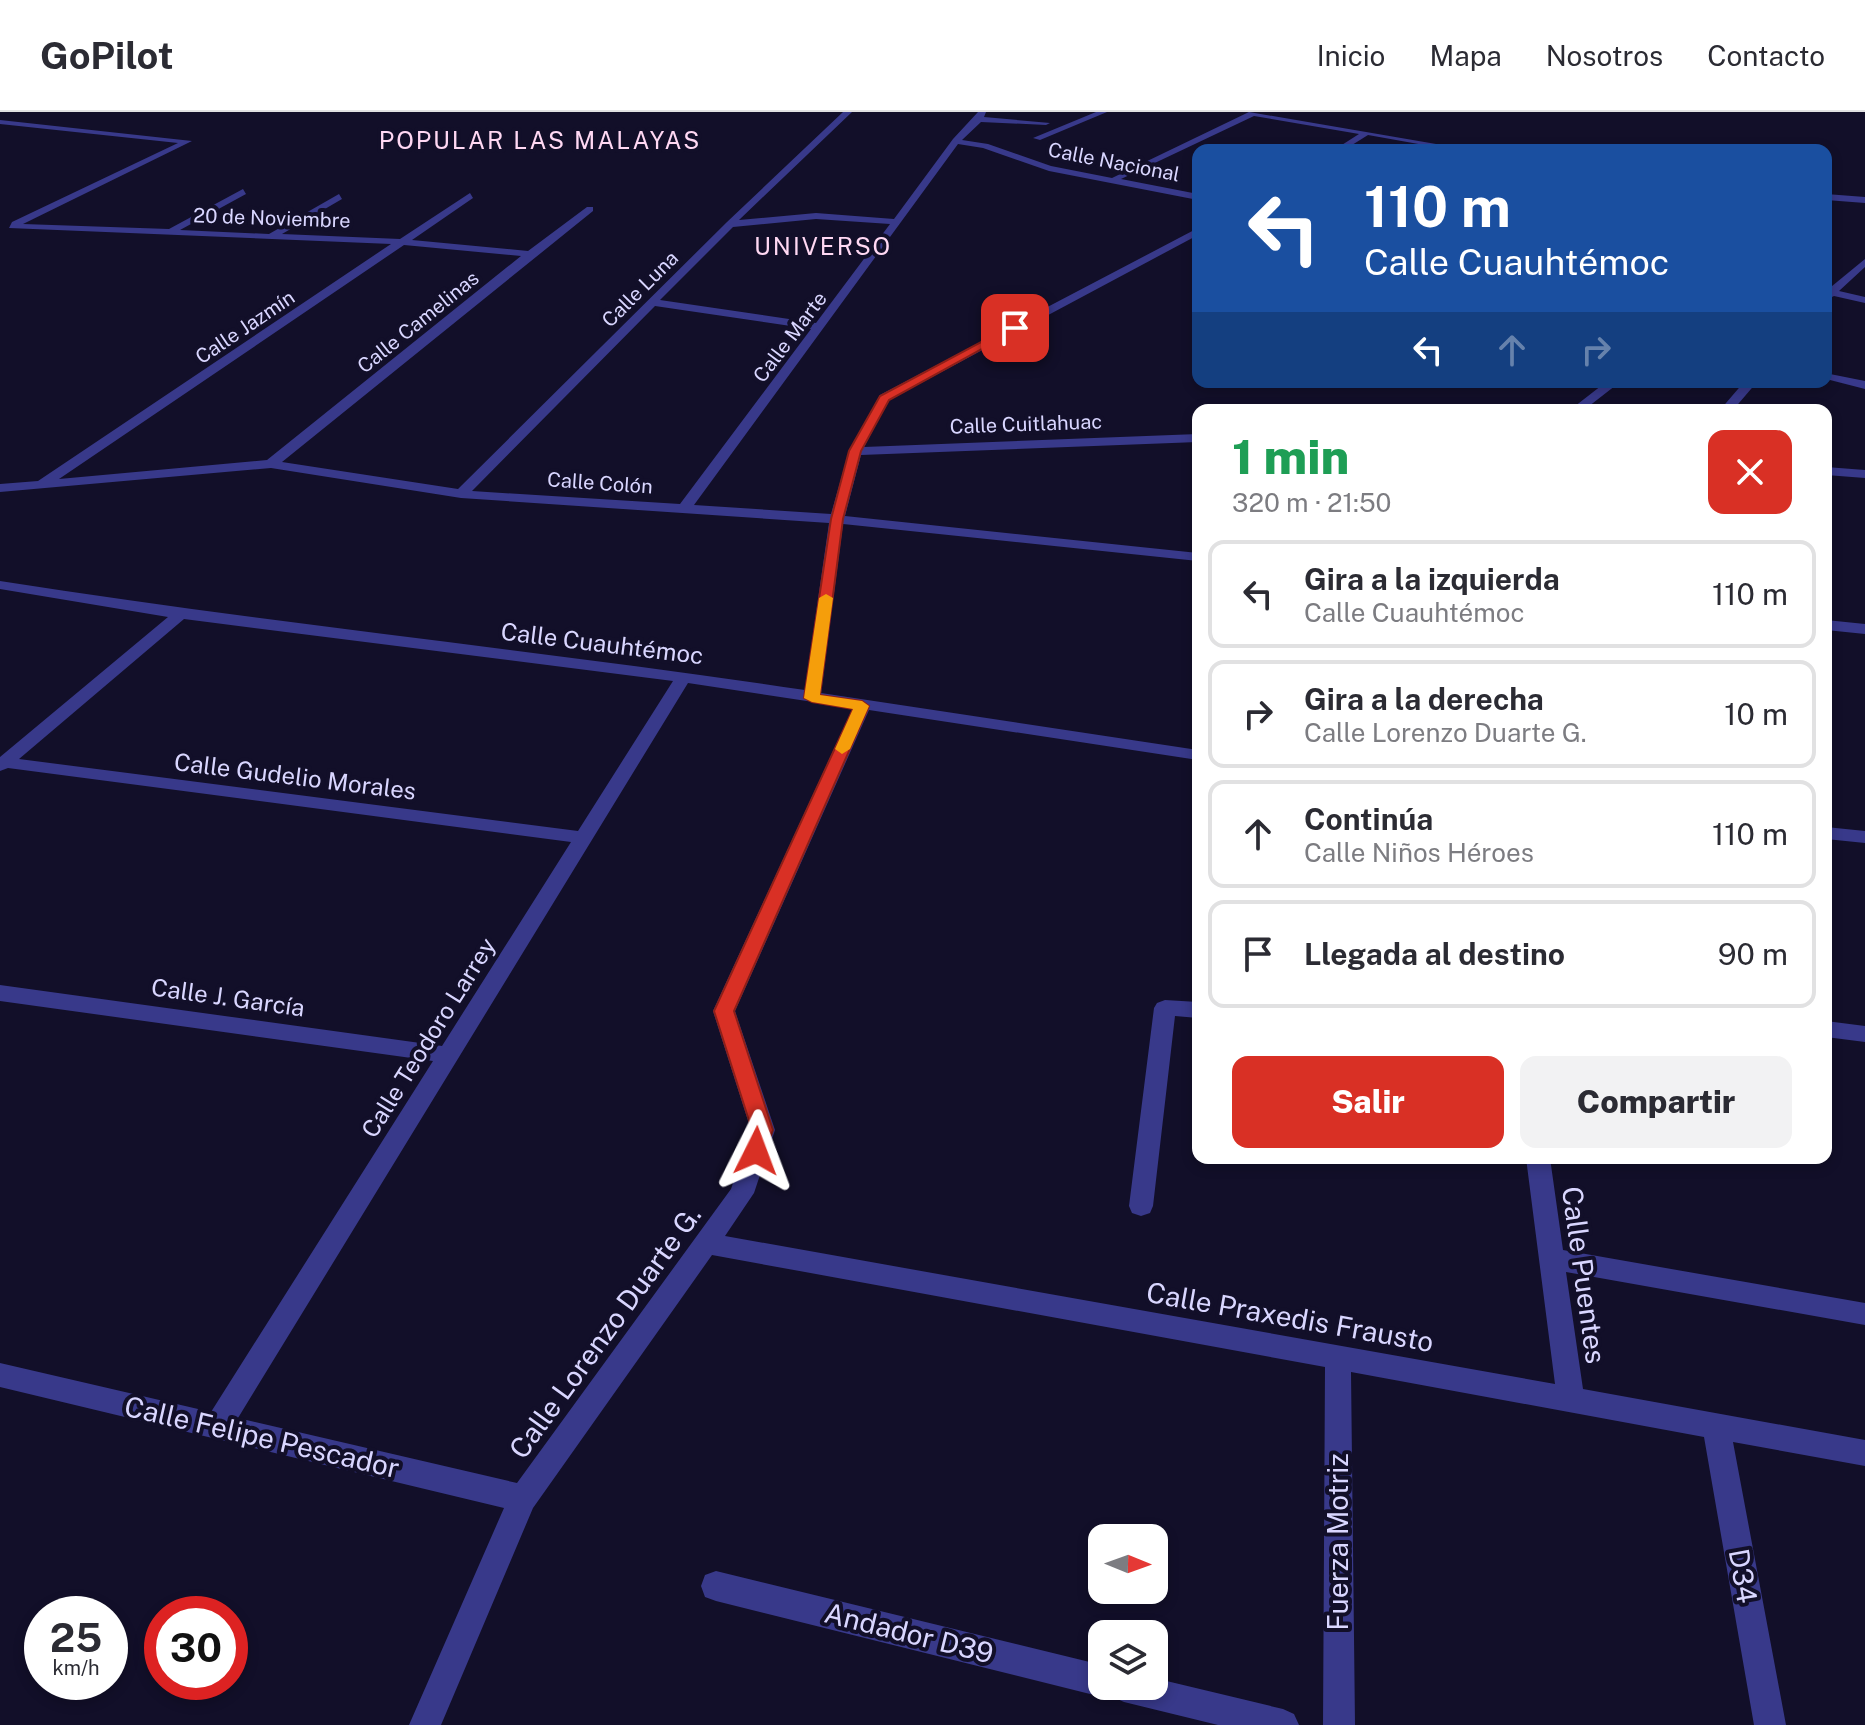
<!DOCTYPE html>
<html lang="es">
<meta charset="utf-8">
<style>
:root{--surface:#fff;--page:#f2f2f3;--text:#2b2b33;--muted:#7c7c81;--line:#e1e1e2;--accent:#d93025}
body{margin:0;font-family:"Public Sans",sans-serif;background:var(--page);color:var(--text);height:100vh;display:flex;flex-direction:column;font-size:30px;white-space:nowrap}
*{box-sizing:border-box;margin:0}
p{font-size:26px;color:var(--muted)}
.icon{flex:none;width:44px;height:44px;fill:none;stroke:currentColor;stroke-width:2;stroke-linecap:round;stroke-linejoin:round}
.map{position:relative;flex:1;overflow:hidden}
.details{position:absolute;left:1192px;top:292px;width:640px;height:760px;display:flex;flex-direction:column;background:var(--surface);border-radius:16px;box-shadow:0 4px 12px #0003}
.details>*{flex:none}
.banner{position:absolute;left:1192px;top:32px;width:640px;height:244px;border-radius:16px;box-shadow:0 4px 12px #0003;background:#1a4fa0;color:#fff;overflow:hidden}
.needle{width:52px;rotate:91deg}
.controls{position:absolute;left:1088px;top:1412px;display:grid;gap:16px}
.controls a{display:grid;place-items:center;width:80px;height:80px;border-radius:16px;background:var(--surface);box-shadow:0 4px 12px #0003;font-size:40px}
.speed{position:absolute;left:24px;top:1484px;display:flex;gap:16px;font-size:40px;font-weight:700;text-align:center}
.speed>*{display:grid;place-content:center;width:104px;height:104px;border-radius:50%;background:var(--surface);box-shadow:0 4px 12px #0003;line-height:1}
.speed small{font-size:20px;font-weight:400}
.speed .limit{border:12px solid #d22;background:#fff;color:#111}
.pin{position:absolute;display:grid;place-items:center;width:68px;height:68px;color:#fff;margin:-34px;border-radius:16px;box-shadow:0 4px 12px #0006}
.me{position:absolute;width:88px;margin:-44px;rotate:3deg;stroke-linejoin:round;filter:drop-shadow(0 0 6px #0008)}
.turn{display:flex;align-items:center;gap:28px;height:168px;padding:0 40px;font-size:36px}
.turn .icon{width:104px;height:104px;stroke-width:2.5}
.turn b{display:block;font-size:56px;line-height:68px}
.lanes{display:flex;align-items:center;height:76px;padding:0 40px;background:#0003;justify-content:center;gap:40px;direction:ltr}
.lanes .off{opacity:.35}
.round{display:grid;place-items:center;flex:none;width:84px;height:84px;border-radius:16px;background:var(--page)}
.head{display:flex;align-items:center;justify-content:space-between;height:136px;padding:0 40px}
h1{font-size:48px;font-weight:800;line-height:60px;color:#1e9e55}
.action{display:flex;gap:16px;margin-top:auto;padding:16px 40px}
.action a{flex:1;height:92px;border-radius:16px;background:var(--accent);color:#fff;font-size:32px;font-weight:800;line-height:92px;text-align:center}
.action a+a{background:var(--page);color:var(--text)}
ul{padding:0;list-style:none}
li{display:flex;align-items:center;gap:24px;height:108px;margin:0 16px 12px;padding:0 24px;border:4px solid var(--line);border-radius:16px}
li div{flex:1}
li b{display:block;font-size:30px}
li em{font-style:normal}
header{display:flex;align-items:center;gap:48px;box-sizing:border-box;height:112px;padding:0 40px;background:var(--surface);border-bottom:2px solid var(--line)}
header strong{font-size:38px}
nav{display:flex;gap:44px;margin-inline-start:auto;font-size:28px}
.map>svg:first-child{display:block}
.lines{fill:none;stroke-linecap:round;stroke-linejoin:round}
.minor{fill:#38398a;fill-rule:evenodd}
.route{fill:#d93025;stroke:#8d1f18;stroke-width:2}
.slow{fill:#f59e0b}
.labels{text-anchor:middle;stroke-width:8;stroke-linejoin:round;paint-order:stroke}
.far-street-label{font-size:20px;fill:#d9d6ff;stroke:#120f29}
.far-quarter-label{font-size:24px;letter-spacing:2px;fill:#ffd8f3;stroke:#120f29}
.street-label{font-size:24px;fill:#d9d6ff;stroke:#120f29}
.near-street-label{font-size:28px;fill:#d9d6ff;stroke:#120f29}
</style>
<header>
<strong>GoPilot</strong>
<nav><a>Inicio</a><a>Mapa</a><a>Nosotros</a><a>Contacto</a></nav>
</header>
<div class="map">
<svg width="1865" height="1613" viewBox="0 0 1865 1613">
<rect width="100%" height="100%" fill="#120f29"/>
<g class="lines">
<!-- minor -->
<path class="minor" d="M843,0H852L739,108L816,101L894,107L953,27L978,0H986L984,5L1050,11L1046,13L981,10L962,28L988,32L1051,54L1112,66L1249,0L1471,38H1452L1368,23L1344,38H1334L1359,22L1254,4L1121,67L1198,82V88L1049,59L983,36L958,32L694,393L831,402L849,339L880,283L1198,116V123L889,288L864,335L1198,322V330L861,343L845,404L1198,441V449L843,412L821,581L1198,638V648L869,598L735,899L775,1018L754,1081L725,1124L1555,1272L1526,1046H1550L1563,1138L1865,1191V1213L1566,1160L1583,1277L1865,1328V1354L1733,1330L1786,1613H1754L1704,1325L1351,1260L1355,1613H1323L1325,1255L712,1143L533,1396L441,1613H409L504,1396L0,1275V1251L211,1300L433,949L0,889V873L442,934L571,730L8,656L0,659V645L168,505L0,477V469C267,511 537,538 805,578L829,411L461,386L271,356L0,380V372L38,369L391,132L9,116L12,110L178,31L0,12V8L192,29L23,112L169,117L243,77L246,82L180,118L269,122L339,82L342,87L282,122L400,127L470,81L473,86L412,128L528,139L587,95H593V99L282,350L458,377L727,110ZM816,107L890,112L816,211L660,188L733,115ZM404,133L521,144L267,348L59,367ZM655,194L811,217L680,392L472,379ZM184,507L673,569L578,719L19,647ZM688,571L853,596L713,899L751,1018L731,1077L517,1371L238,1306Z
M1096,0H1107L1040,28L1033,26Z
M1499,35L1520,38H1495Z
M1826,82L1865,85V91L1826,88Z
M1865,147V155L1839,179L1865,185V191L1834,184L1826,188V179Z
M1830,262L1865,269V277L1830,268Z
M1606,270H1620L1584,298H1570Z
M1744,270H1757L1733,298H1720Z
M1826,355L1865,358V366L1826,363Z
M1826,508L1865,512V522L1826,518Z
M1826,715L1865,719V731L1826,727Z
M1165,888L1198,890V906L1175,904L1153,1094L1150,1101L1141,1104L1132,1101L1129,1094L1154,896L1157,891Z
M1826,909L1865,914V930L1826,925Z
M716,1459L1102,1553V1574H1154V1566L1283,1597L1294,1602L1299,1613H1218L1124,1590L1113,1585L1111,1581L1102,1585L716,1489L705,1485L701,1474L705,1463Z"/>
</g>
<!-- route -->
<path class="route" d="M1011,214L1020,216L889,288L861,339L843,407L820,583L862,589L869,594L734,899L773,1018L763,1045L756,1047L748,1045L745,1039L752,1018L714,899L853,597L812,590L804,586L831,407L849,339L880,284Z"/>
<!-- slow -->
<path class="slow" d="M826,482L833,486L820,583L862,589L869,594L850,637L842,642L835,637L853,597L812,590L804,586L819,486Z"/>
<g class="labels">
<!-- far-street labels -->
<g class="far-street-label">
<text transform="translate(1114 50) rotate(11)" y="7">Calle Nacional</text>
<text transform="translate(272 106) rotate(2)" y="7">20 de Noviembre</text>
<text transform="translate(640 177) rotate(-45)" y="7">Calle Luna</text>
<text transform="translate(418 210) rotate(-39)" y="7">Calle Camelinas</text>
<text transform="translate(245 215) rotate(-34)" y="7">Calle Jazmín</text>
<text transform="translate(790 225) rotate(-53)" y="7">Calle Marte</text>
<text transform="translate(1026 312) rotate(-2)" y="7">Calle Cuitlahuac</text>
<text transform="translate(600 371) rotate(4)" y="7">Calle Colón</text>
</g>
<!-- far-quarter labels -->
<g class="far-quarter-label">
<text x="540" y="37">POPULAR LAS MALAYAS</text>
<text x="823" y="143">UNIVERSO</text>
</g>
<!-- street labels -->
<g class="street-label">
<text transform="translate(602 532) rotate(7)" y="8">Calle Cuauhtémoc</text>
<text transform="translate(295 665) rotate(7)" y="8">Calle Gudelio Morales</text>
<text transform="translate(228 886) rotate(8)" y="8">Calle J. García</text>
<text transform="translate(429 926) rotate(-58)" y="8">Calle Teodoro Larrey</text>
</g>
<!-- near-street labels -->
<g class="near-street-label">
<text transform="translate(1584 1163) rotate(82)" y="10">Calle Puentes</text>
<text transform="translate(1290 1205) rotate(10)" y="10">Calle Praxedis Frausto</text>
<text transform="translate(605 1220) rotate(-54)" y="10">Calle Lorenzo Duarte G.</text>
<text transform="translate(262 1325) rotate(13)" y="10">Calle Felipe Pescador</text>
<text transform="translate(1338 1430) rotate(-90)" y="10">Fuerza Motriz</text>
<text transform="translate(1743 1464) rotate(80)" y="10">D34</text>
<text transform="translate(909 1521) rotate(14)" y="10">Andador D39</text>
</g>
</g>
</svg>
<div class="controls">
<a><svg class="needle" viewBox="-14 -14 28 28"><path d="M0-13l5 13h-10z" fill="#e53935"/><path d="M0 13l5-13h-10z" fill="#7c7c81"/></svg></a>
<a><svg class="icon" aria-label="layers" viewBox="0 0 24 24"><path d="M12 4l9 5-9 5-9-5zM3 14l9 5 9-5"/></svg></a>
</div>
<div class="speed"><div>25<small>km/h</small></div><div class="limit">30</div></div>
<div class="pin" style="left:1015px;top:216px;background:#d93025"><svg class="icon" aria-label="arrive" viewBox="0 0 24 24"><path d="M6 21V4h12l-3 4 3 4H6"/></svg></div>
<svg class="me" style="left:756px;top:1039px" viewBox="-20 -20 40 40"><path d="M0-17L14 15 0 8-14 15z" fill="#d93025" stroke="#fff" stroke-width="4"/></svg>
<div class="banner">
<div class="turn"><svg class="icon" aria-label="left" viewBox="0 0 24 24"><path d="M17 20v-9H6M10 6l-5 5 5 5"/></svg><div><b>110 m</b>Calle Cuauhtémoc</div></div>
<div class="lanes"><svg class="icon" aria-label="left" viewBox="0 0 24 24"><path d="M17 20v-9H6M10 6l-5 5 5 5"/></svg><svg class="icon off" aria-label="ahead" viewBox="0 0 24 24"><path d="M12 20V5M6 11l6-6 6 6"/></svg><svg class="icon off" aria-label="right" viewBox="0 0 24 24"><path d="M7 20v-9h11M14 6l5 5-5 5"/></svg></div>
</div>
<section class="details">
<div class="head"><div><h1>1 min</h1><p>320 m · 21:50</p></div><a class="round" style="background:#d93025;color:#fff"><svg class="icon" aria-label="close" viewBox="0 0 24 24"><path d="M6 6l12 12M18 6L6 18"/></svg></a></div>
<ul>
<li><svg class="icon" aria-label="left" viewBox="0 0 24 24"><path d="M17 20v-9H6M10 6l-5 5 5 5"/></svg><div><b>Gira a la izquierda</b><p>Calle Cuauhtémoc</p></div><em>110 m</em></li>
<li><svg class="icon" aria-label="right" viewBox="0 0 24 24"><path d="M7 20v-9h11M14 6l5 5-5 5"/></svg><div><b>Gira a la derecha</b><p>Calle Lorenzo Duarte G.</p></div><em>10 m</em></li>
<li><svg class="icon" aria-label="ahead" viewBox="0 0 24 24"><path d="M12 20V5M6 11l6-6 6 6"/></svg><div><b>Continúa</b><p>Calle Niños Héroes</p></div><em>110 m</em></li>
<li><svg class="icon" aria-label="arrive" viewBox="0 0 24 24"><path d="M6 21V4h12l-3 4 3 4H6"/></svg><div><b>Llegada al destino</b></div><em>90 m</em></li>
</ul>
<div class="action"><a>Salir</a><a>Compartir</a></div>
</section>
</div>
